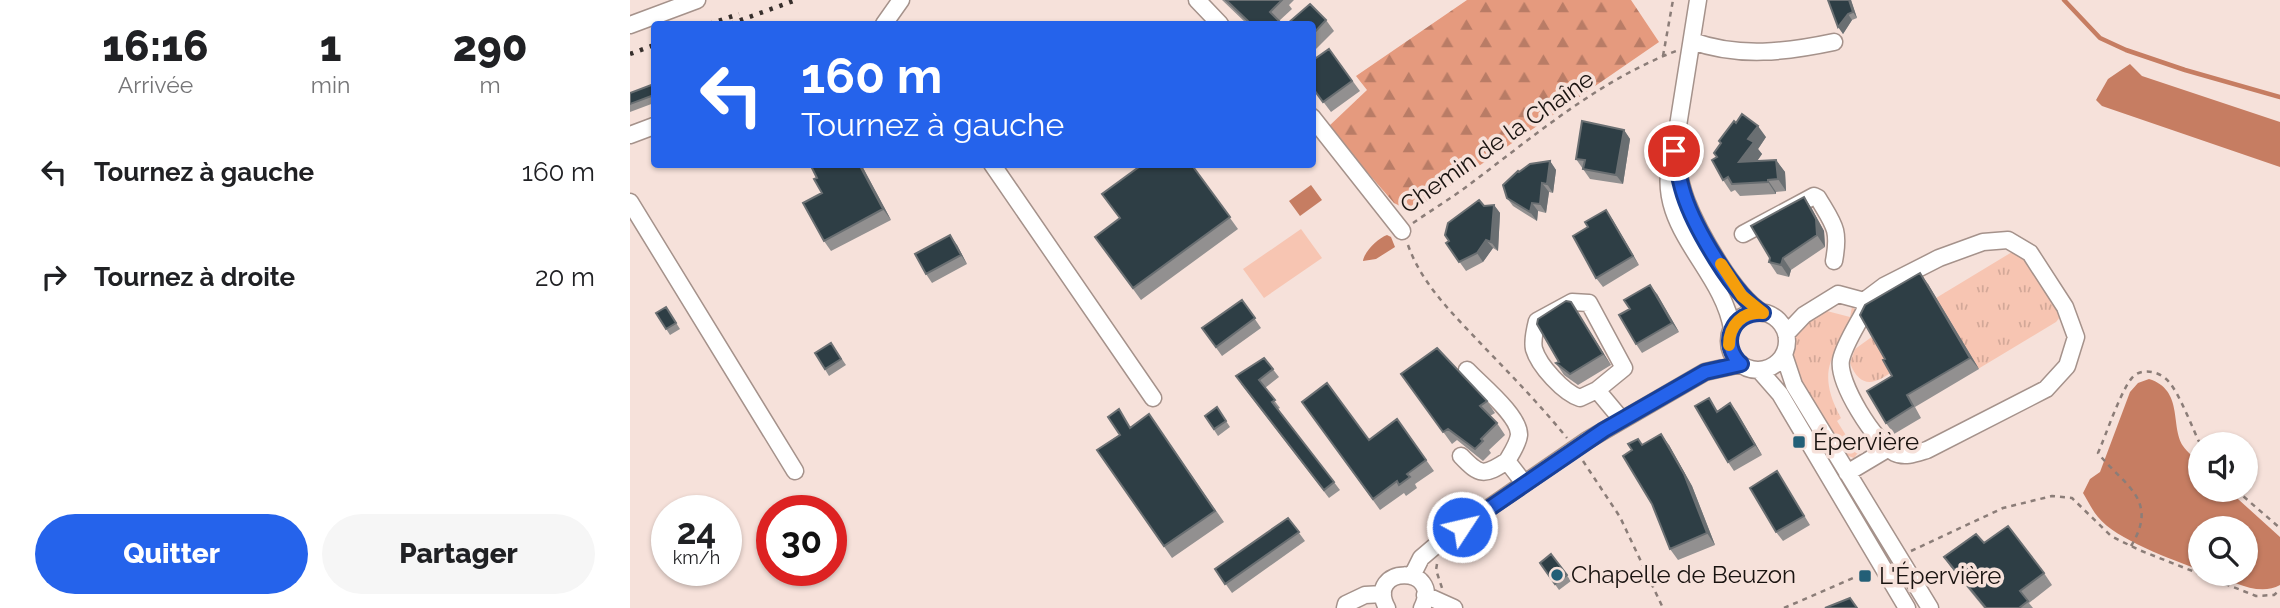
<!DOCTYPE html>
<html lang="fr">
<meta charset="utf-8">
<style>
:root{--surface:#fff;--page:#f6f6f6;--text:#202124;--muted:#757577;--accent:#2563eb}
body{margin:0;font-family:Raleway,sans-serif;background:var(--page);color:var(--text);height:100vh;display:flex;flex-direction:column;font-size:26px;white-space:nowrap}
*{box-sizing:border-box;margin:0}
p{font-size:23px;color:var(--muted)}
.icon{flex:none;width:38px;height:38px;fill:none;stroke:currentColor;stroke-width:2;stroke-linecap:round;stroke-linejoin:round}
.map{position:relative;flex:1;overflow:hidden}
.sheet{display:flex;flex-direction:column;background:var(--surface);width:630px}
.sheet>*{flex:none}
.banner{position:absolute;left:21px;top:21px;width:665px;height:147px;border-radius:7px;box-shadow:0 2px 5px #0004;background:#2563eb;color:#fff;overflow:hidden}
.controls{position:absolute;left:1558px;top:432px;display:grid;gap:14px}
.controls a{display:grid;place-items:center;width:70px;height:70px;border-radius:50%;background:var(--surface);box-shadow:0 2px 5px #0004;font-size:35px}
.speed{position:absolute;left:21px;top:495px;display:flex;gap:14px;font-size:35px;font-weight:700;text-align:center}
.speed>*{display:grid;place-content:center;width:91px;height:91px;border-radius:50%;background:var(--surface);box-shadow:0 2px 5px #0004;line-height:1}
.speed small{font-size:18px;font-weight:400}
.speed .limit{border:10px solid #d22;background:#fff;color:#111}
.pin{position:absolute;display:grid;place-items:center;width:60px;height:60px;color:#fff;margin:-30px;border:4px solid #fff;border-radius:50%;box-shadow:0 2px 7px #0007}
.me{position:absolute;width:77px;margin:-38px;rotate:55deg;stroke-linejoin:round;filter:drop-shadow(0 0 5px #0008)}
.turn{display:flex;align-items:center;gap:24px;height:147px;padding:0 35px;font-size:32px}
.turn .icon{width:91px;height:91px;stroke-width:2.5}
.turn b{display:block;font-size:49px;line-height:60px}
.eta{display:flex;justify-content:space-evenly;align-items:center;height:119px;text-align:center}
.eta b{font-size:42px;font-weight:800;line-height:49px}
.primary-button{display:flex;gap:14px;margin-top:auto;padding:14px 35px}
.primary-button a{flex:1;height:80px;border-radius:42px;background:var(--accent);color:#fff;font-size:28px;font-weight:800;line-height:80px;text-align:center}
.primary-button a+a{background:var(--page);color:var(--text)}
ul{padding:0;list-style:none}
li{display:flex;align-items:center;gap:21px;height:105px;padding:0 35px}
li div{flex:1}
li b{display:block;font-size:26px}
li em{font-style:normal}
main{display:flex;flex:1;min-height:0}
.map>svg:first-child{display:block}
.grass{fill:url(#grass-tufts)}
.forest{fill:url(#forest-firs)}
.pitch{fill:#f7c5b2}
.water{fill:#c67d62}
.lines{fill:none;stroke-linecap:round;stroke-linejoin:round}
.stream{stroke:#c67d62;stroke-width:4.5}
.minor-casing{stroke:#a5928b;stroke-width:19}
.path{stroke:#8b7d78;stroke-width:2.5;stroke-dasharray:5 5;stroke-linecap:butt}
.minor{stroke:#fff;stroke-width:16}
.rail{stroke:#372f2c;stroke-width:4.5;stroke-dasharray:3.5 7;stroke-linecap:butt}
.wall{fill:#929090}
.shaded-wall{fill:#6a6f72}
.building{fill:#2e3e45;stroke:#6a6f72;stroke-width:2}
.route-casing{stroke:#184099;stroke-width:18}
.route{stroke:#2563eb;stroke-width:12}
.slow{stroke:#f59e0b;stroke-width:12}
.poi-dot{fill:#235f77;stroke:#f6e1da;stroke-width:2.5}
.labels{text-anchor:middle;stroke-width:7;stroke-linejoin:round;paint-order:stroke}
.street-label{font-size:24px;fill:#191310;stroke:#f6e1da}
.poi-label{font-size:24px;fill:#191310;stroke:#f6e1da;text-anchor:start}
</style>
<main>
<section class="sheet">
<div class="eta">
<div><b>16:16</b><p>Arrivée</p></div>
<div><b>1</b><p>min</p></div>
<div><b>290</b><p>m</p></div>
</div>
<ul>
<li><svg class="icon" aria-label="left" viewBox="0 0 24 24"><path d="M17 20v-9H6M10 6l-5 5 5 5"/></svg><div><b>Tournez à gauche</b></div><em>160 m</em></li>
<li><svg class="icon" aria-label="right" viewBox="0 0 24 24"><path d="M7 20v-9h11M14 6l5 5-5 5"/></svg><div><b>Tournez à droite</b></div><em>20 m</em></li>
</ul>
<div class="primary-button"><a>Quitter</a><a>Partager</a></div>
</section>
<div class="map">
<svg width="1650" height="608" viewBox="0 0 1650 608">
<defs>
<pattern id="grass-tufts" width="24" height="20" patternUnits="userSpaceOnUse" patternTransform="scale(1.75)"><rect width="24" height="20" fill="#f7c5b2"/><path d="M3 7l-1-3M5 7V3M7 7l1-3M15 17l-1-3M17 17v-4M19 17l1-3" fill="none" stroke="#d3a898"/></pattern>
<pattern id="forest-firs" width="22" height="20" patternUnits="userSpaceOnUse" patternTransform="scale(1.75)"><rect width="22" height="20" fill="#e59a7e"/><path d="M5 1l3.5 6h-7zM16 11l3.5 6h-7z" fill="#b97c66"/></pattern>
</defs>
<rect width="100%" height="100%" fill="#f6e1da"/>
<!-- grass -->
<path class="grass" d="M1382,252L1398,257L1431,316L1426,322L1348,369L1306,298Z
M1222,307L1226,310C1207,355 1183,366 1211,418L1207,421L1222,445L1226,443L1230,450L1224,458L1213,454C1194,424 1146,366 1167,331C1173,322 1183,317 1193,310L1220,317Z
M1243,336L1264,370C1245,385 1230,389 1220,363L1225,349Z"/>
<!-- forest -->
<path class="forest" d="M837,0H1001L1029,42L782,212L764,203L698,127L737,90L726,76Z"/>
<!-- pitch -->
<path class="pitch" d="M671,229L692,258L634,298L613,269Z"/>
<!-- water -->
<path class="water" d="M1500,64L1512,76L1650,122V167L1472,106L1466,100L1478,79Z
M681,185L692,200L670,216L659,201Z
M757,235L761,237L765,247L746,259L733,261C734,252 748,238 757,235Z
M1519,379C1554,390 1540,426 1553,446C1557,452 1565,458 1570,463V490H1598L1650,537V585C1629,597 1602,581 1582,574H1615V528H1570V570C1543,560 1485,539 1468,517C1462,510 1458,501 1453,493L1460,479L1470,472L1500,392L1508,383Z"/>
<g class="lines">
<!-- stream -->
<path class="stream" d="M1434,0L1470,38L1496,50L1555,70L1650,97"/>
<defs>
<path id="minor" d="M567,0L590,24
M1068,0L1044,151C1018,223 1092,266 1102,329
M254,24L271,0
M0,25L67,0
M1062,41C1109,58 1157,52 1204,42
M682,117L772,231
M0,135L24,126
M1045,157C1048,172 1051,186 1056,200C1068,231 1104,296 1133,313
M362,164L523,398
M0,202L165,471
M1113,234L1184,196L1188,198C1204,225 1210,229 1204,261
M1099 341a29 29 0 1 1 58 0a29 29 0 1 1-58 0Z
M1156,334L1174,315L1208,294L1234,301L1235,310C1228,324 1214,345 1211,360C1207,382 1245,443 1265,453C1275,458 1287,453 1297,450L1416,389L1437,366L1446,337L1435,307L1400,253L1378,240L1353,242L1309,258L1254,286L1234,301
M1154,355L1164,385L1300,608
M837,370C850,384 890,416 889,435C888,444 881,454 877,461L894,483
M1129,370L1150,394L1277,608
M967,390L950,398C934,393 909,366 904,349C902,341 905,329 907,321L942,302L959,303L994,368L967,390L992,420
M831,456C850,476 854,476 877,461
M1217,473L1259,448
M782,576L791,558L811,541L956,441L1075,372L1111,364
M795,595L824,608
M715,608L716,604L735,595L753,594
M757,608C734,565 814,564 792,608"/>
</defs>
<!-- minor casing -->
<use href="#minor" class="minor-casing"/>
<!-- path -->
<path class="path" d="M1033,56L1043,0
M783,223C803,209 825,196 844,181C908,133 970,80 1046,51
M778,245C792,285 825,316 854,347C883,377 911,406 937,438
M953,461L990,517L1033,608
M1606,490L1650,528
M1501,546C1530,499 1493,485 1468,453C1475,438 1493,383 1505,375C1515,368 1531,372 1539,382C1549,393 1563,429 1570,444
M1281,551L1373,508L1422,496L1442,498L1481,536L1509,550L1626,596L1644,595L1650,590
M807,564L806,570L812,588
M1154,608L1237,572"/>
<!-- minor -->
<use href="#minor" class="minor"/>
<!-- rail -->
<path class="rail" d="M79,24L109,14
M100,24L166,0
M0,54L24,45"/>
</g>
<!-- wall -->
<path class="wall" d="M592,0H664L659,5L662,9L649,21L652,24H617Z
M1198,0H1221L1227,18L1222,20L1213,34Z
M696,20L704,31L682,53V24Z
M699,49L730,91L701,112L682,87L686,58Z
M24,84V103L0,112V93Z
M994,130L1000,139L993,184L960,179L946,159Z
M1136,137L1128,149L1132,154L1127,161L1146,160L1155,172L1156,191L1146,192V194L1110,196L1105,190L1101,192L1093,180L1087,157L1091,143L1089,141Z
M920,161L926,170L923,193L919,192L916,213L908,211L907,221L883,206L877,198L889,172Z
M231,164L261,220L201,251L194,241L192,193Z
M561,164L608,229L511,300L465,237Z
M1174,197L1182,209L1194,231L1195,247L1161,270L1159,277L1147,274L1139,262L1140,258Z
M864,205L870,213L868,251L863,248L853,262L836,271L816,243L854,206Z
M982,219L1009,265L973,287L966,278Z
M327,245L337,264L302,283L296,274Z
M1298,284L1349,369L1285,407L1291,418L1264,434L1256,423L1262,376L1255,359Z
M1027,294L1049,332L1012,353L1006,344Z
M612,300L631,328L592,356L572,328Z
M941,302L981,365L948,385L934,375L926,363L929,362Z
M36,307L50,329L40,335L26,313Z
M201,343L216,365L199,376L185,353Z
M634,358L649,377L635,388L650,408L648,409L710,490L699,498L611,384Z
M771,374L857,401L865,413L860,416L867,423L875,435L859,450L861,453L853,461L827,440L822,444Z
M672,402L739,440L767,419L804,471L785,484L787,488L776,496L774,493L750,510Z
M1100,403L1132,455L1104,471L1098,462L1087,411Z
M587,407L600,427L588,436L575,416Z
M519,414L594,522L542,558L467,450Z
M1012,444L1039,445L1062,486L1085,545L1048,560L1040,549Z
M1147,471L1180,525L1153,541L1146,532Z
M658,518L675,541L602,593L585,569Z
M1354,543L1414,573L1422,585L1399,603L1403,608H1354L1322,569L1314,557Z
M921,554L941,581L929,590L910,563Z"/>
<!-- shaded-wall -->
<path class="shaded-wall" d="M1219,0H1221L1227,18L1223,12Z
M1218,14L1222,20L1213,34L1208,27Z
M1128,126L1136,137L1128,149L1132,154L1118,174L1109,162L1118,139Z
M994,130L1000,139L993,184L986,175Z
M1146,160L1155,172L1156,191L1148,179Z
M920,161L926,170L923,193L917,184Z
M229,164H231L261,220L253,209Z
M1138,180L1146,192V194L1138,182Z
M912,183L919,192L916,213L910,204Z
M1174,197L1182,209L1194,231L1195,247L1187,235Z
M902,203L908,211L907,221L900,212Z
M864,205L870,213L868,251L861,242Z
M976,210L982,219L1009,265L1003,256Z
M320,235L327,245L337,264L331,255Z
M856,240L863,248L853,262L847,253Z
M1153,258L1161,270L1159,277L1151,265Z
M1290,273L1298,284L1349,369L1340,358Z
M1020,285L1027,294L1049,332L1042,323Z
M941,302L948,313L981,365L973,354Z
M1100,403L1107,412L1132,455L1125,445Z
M1031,434L1039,445L1062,486L1085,545L1077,533Z"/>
<!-- building -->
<path class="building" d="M596,0H652L640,12L652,24H626L624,23L621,24Z
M1198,0H1219L1223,12L1218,14L1208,27Z
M680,4L696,20L682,35V24H657Z
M699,49L722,81L693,102L682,87V55L686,58Z
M24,84V95L0,104V93Z
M1112,114L1128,126L1118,139L1124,142L1109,162L1146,160L1148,179L1138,180V182L1102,184L1098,177L1093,180L1082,160L1087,157L1084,153L1091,143L1089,141L1104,121L1106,123Z
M952,121L994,130L986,175L953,169L955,160L946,159Z
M920,161L917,184L912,183L910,204L902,203L900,212L877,198L873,185L888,171L889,172L900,164Z
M180,164H229L253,209L194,241L173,203L192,193L184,179L187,178Z
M513,164H561L600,217L503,288L465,237L490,218L472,194Z
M1174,197L1186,219L1187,235L1153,258L1151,265L1139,262L1140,258L1121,226Z
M849,200L854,206L864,205L861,242L856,240L847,253L829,262L816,243L819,241L815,235L818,223Z
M976,210L1003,256L966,278L943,236L958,227L955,222Z
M320,235L331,255L296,274L285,254Z
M1290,273L1340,358L1277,395L1283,406L1256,423L1237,391L1262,376L1253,360L1255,359L1230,315L1235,305Z
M1020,285L1042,323L1006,344L989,315L1000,309L994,300Z
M612,300L625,318L586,347L572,328Z
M936,301L941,302L973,354L940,374L926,363L929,362L907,324L908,319Z
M36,307L46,323L36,329L26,313Z
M201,343L211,359L195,369L185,353Z
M807,348L857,401L850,406L867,423L851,439L853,441L845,449L818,429L813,432L771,374Z
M634,358L643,369L629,380L645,400L642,402L704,482L694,490L606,376Z
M697,383L739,440L767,419L796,460L777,474L780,477L769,485L767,481L743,499L672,402Z
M1079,398L1087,412L1100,403L1125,445L1098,462L1065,406Z
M587,407L596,421L584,429L575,416Z
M489,409L500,428L519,414L585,511L534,546L467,450L490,435L478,417Z
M1031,434L1054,474L1077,533L1040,549L1022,504L993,456L1002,450L998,444L1008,439L1012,445Z
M1147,471L1174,516L1146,532L1120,488Z
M162,501L168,511H147V510Z
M658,518L669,532L595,584L585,569Z
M1378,526L1414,573L1390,591L1398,601L1389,608H1356L1314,557L1346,534L1354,543Z
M921,554L937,575L925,584L910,563Z
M1220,598L1227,608H1195Z"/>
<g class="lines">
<defs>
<path id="route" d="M832,527L974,430L1075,372L1111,364C1089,344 1102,311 1133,313C1104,297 1064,226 1054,195C1049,180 1047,166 1044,151"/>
</defs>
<!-- route casing -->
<use href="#route" class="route-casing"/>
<!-- route -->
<use href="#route" class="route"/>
<!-- slow -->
<path class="slow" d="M1091,264L1112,296L1133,313C1113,311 1099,325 1099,345"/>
</g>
<!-- markers -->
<g class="poi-dot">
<rect x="1162" y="435" width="14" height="14" rx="3.5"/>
<circle cx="927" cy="575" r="7"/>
<rect x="1228" y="569" width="14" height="14" rx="3.5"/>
</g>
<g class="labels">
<!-- street labels -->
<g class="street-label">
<text transform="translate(867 142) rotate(-35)" y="8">Chemin de la Chaîne</text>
</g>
<!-- poi labels -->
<g class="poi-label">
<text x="1183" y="450">Épervière</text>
<text x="941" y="583">Chapelle de Beuzon</text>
<text x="1249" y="584">L'Épervière</text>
</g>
</g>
</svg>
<div class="controls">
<a><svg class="icon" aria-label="sound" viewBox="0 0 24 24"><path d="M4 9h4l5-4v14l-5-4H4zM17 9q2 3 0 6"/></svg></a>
<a><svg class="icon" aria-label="search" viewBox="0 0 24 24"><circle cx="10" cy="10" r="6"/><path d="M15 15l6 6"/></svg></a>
</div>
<div class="speed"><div>24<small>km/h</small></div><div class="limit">30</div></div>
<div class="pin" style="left:1044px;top:151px;background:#d93025"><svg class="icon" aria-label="arrive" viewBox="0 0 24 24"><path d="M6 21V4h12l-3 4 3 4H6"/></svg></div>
<svg class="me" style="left:832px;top:527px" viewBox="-20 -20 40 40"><circle r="17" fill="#2563eb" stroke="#fff" stroke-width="3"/><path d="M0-11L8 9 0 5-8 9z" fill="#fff"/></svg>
<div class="banner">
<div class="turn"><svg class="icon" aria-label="left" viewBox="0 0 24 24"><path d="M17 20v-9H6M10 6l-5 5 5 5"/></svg><div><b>160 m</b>Tournez à gauche</div></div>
</div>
</div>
</main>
